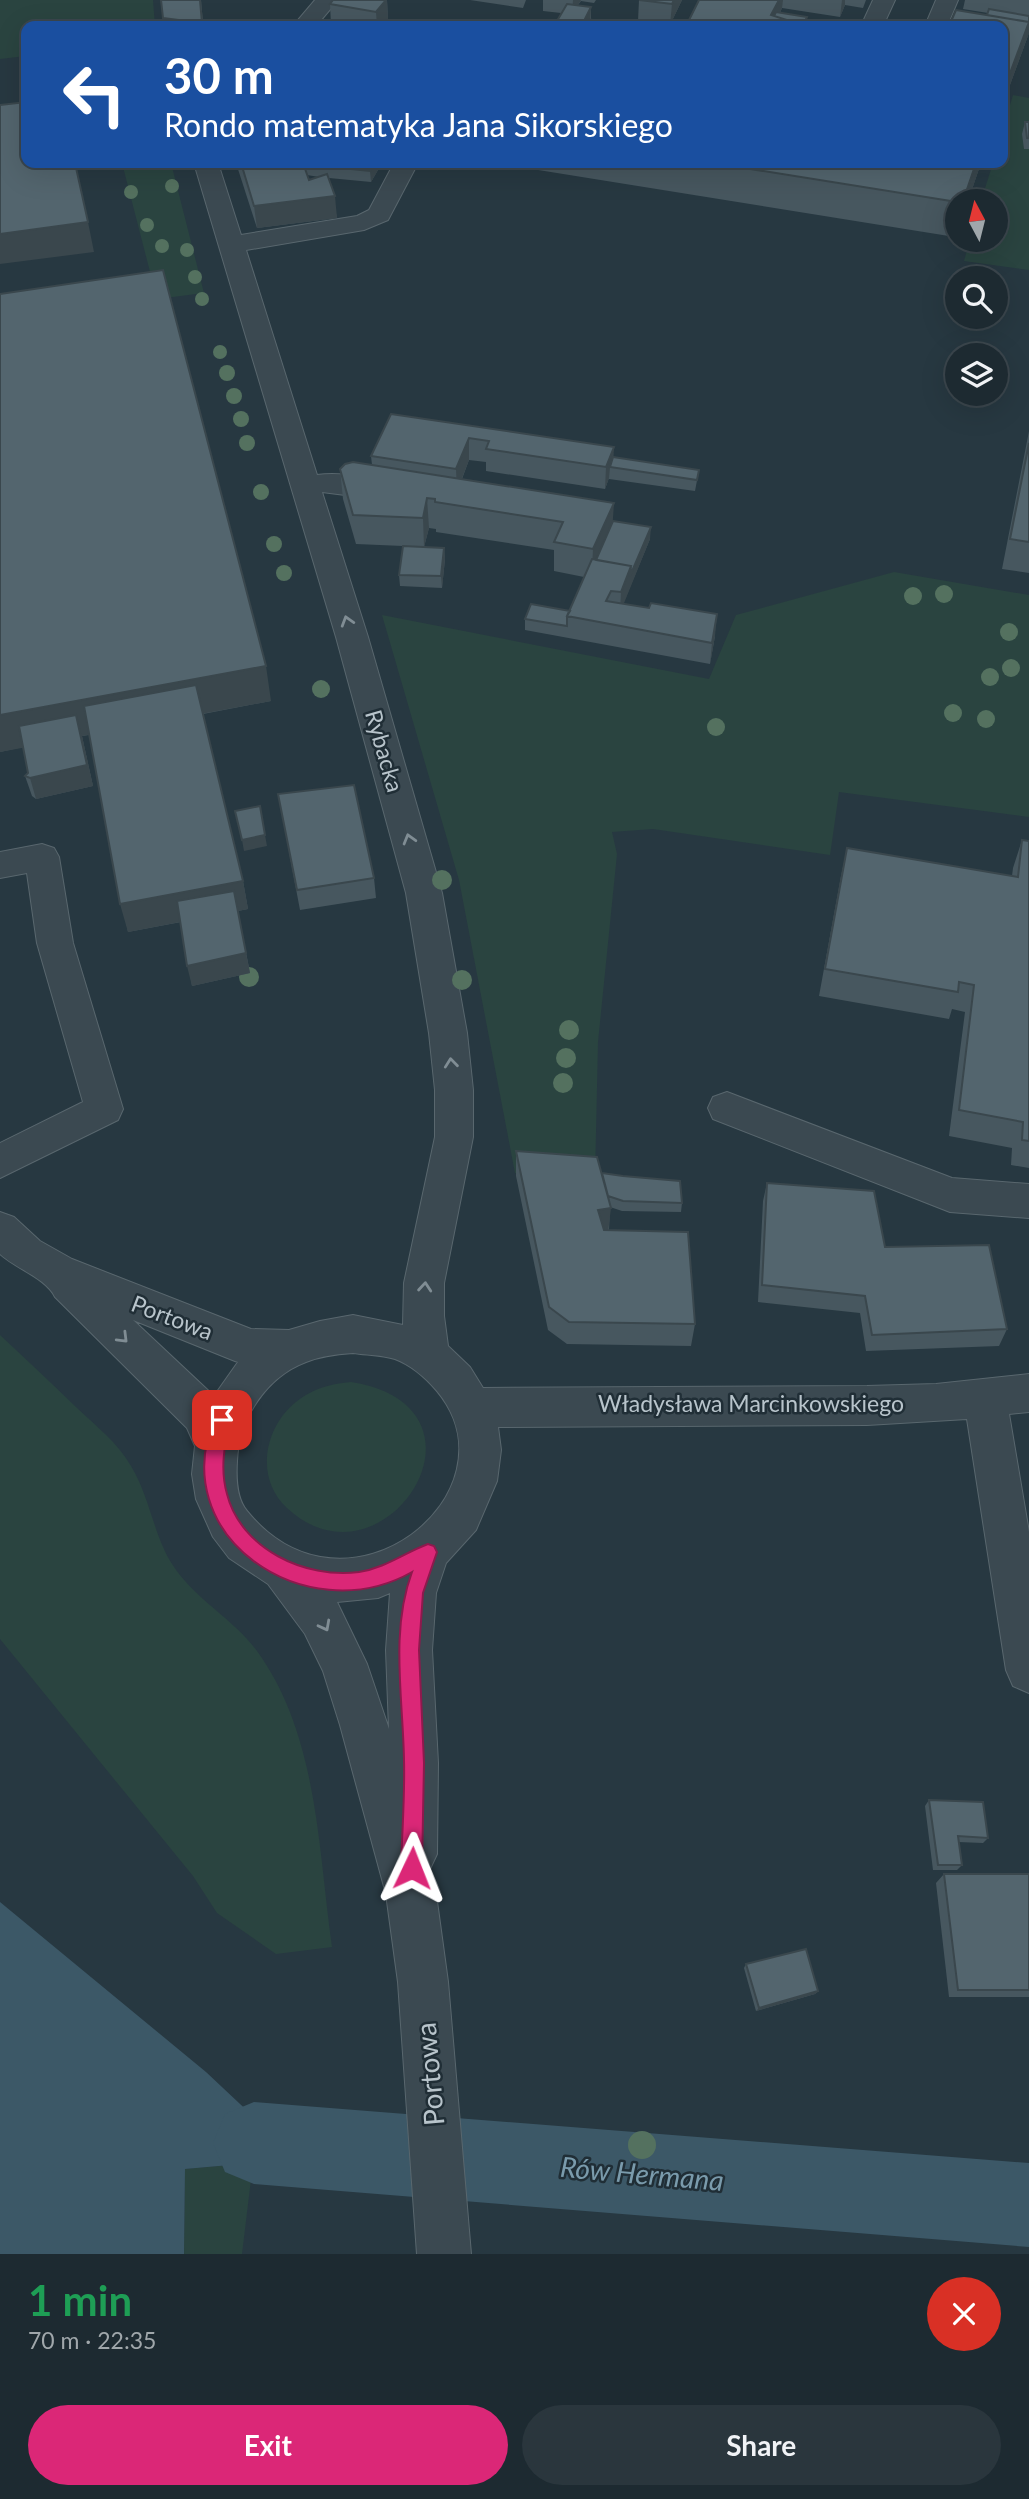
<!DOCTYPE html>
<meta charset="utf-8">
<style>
:root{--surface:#1d2a31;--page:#2a363d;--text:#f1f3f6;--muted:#a0a7ab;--line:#3b464d;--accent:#db2777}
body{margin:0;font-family:Lato,sans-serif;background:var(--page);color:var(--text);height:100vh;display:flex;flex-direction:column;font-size:26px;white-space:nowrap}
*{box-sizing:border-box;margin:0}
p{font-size:23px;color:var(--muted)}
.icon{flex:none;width:38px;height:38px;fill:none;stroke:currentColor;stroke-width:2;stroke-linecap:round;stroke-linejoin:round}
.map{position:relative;height:2254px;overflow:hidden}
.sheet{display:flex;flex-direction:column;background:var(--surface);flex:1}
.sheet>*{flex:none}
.banner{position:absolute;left:21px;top:21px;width:987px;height:147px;border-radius:14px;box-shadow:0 7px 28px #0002,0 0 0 2px var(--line);background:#1a4fa0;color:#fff;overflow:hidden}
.needle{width:46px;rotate:353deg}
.controls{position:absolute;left:945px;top:189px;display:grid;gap:14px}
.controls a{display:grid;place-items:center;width:63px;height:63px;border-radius:50%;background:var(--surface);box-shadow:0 7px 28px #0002,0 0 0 2px var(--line);font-size:35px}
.pin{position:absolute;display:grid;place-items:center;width:60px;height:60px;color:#fff;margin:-30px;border-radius:14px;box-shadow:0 4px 10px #0006}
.me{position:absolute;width:77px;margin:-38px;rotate:2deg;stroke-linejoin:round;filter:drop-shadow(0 0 5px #0008)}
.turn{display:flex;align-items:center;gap:24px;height:147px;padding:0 28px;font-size:32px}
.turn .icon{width:91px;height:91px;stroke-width:2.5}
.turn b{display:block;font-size:49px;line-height:60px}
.round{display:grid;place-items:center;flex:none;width:74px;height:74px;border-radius:37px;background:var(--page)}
.head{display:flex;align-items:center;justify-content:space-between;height:119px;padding:0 28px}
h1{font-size:42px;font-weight:700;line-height:52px;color:#1e9e55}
.button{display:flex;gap:14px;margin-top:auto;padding:14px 28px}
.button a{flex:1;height:80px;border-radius:42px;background:var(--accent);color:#fff;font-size:28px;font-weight:700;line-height:80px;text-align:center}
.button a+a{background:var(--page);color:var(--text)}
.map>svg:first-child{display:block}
.green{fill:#2a4440}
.water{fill:#3c5867}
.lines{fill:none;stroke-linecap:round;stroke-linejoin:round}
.canal{fill:#3c5867;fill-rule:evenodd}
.minor-casing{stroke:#59676e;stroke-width:2}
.minor{fill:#3b4951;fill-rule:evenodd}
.tree{fill:#54715f}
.wall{fill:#47575f;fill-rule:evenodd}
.shaded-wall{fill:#3a474d}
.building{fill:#53656e;stroke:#3a474d;stroke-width:2}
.oneway{stroke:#808d94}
.route{fill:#db2777;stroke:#8e194d;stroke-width:2}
.labels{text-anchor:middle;stroke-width:5;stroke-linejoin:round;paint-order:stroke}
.street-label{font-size:23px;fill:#b8c4cb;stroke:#202e36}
.near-street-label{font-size:28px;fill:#b8c4cb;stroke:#202e36}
.near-water-label{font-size:28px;font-style:italic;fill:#7a9bac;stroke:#202e36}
</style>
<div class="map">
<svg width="1029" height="2254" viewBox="0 0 1029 2254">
<rect width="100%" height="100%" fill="#273841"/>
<!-- green -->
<path class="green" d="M0,0H153L155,26H26V56L0,59Z
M1013,95L1029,98V270L964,261L970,240H996V201H981L993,163H1003V129Z
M122,163H171L204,293L157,299Z
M894,572L1029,595V817L839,792L830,855L653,829L612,832L617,854L598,1042L595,1177L515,1173L459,880L382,615L709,679L736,615Z
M0,1335C26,1359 52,1384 77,1408C97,1427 118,1443 131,1466C150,1497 153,1534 172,1564C195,1600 233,1618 257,1651C318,1735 318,1848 332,1947L276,1954L217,1913L193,1876L0,1639Z
M351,1382C508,1407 384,1598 287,1508C251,1475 267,1417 306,1395C321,1386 334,1384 351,1382Z
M253,2163L242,2254H184L185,2169Z"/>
<!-- water -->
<path class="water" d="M0,1902L206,2072L257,2120L253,2163L185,2169L184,2254H0Z"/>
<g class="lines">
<!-- canal -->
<path class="canal" d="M254,2102L1029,2163V2247L254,2184L225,2172L213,2143L225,2114Z"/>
<defs>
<path id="minor" d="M315,0H338L316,26H293Z
M873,0H895L883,26H861Z
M936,0H958L947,26H925Z
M194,163H218L241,235L357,216L369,210L394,163H418L388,220L364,230L246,250L317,475C343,471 376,479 402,485L407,492L402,499L392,501L322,492L368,637L442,893L467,1033L473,1090V1137L444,1283V1316L448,1346L470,1367L483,1388L867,1386L936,1384L1029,1374V1412L1009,1414L1029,1532V1693L1013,1686L1006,1670L967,1419L867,1425L498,1427L501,1450L497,1481L476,1530L446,1563L436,1593L432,1650L438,1763L437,1854L429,1871L436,1894L448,1982L471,2254H417L398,1982L386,1894L340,1725L323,1671L305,1634L268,1584L229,1558L213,1537L196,1499L192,1474L195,1446L187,1428L55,1297C46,1278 16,1269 0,1254V1212L14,1217L40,1241L72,1259L251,1329L289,1330L320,1321L353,1315L403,1325L404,1283L435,1137V1090L429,1033L406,893L336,637ZM133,1320L235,1361L238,1362L214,1396ZM353,1353C367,1355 382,1355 395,1359C411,1365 426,1378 437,1391C521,1492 347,1634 247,1511C236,1498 236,1477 237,1461C239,1419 266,1377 306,1362C321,1356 337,1354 353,1353ZM390,1593L386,1650L389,1729L367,1664L337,1602L378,1598Z
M42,844L54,848L59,857L73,943L123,1109L118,1120L0,1178V1143L83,1102L37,943L27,873L0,878V852Z
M727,1092L952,1178L1029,1184V1218L950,1212L713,1119L708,1108L713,1097Z"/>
</defs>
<!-- minor casing -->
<use href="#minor" class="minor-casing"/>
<!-- minor -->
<use href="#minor" class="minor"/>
</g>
<!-- trees -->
<g class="tree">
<circle cx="172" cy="186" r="7"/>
<circle cx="131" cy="192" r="7"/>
<circle cx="147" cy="225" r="7"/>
<circle cx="162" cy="246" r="7"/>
<circle cx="187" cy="250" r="7"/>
<circle cx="195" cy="277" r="7"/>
<circle cx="202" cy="299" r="7"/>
<circle cx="220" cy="352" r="7"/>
<circle cx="227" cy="373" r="8"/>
<circle cx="234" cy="396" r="8"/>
<circle cx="241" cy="419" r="8"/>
<circle cx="247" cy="443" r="8"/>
<circle cx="261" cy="492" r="8"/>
<circle cx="274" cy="544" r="8"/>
<circle cx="284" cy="573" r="8"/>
<circle cx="944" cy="594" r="9"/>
<circle cx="913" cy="596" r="9"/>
<circle cx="1009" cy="632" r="9"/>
<circle cx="1011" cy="668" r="9"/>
<circle cx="990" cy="677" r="9"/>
<circle cx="321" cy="689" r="9"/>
<circle cx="953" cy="713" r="9"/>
<circle cx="986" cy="719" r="9"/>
<circle cx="716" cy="727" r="9"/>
<circle cx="442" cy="880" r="10"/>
<circle cx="249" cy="977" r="10"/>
<circle cx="462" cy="980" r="10"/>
<circle cx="569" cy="1030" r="10"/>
<circle cx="566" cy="1058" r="10"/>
<circle cx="563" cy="1083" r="10"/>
<circle cx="642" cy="2145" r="14"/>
</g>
<!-- wall -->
<path class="wall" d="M161,0H201L203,22L235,26H164Z
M387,0L388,20L383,26H339L331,25L330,4Z
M470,0H526L523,8Z
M543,0H596L594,3L581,1L578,5L591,7V19L627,24V26H554L561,13L543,11Z
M639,0H682L670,25L638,21Z
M699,0H866L863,8L845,5L840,17L782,8L780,13L807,17L806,26H686Z
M965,0H1029V33L1003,104V26L987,15L988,13L963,9Z
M1025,122H1029V149H1024L1022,134Z
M236,163H378V170L371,182L329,178L337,218L257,228ZM307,175L319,177L309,180Z
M532,163H981L968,201H957V232L955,237L532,169Z
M0,294L271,701L203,714L243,881L248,909L238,911L250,973L192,986L181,922L128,932L89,735L82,736L93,786L36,799L32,796L25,776L28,773L23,747L0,752Z
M391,414L613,457L699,470L695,491L609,479V478L605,489L486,471V462L469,460L462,479L613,521L650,539L623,604L715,636L710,664L525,630V619L570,611L584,577L554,571V550L436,532V529L429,528L424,547L444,548L445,559L442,588L400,586L399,575L403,546L356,544L343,499L340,469L372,465L371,456Z
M1029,431V573L1002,569Z
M278,794L374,878L376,898L300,910Z
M1022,840L1029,841V1168L1011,1165L1012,1148L949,1136L965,1012L952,1009L949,1019L819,996L841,876L847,848L1012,876L1013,868Z
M516,1151L602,1173L682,1203L681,1212L622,1211L610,1207L609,1230L695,1324L691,1346L567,1344L548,1330L516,1176Z
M767,1183L885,1247L1007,1329L999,1346L866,1351L860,1313L758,1302L763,1201Z
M929,1800L988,1838L983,1843L958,1842L962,1865L957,1870H933L925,1806Z
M944,1874H1029V1997H949L936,1883Z
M746,1964L818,1991L815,1994L756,2011L744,1968Z"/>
<!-- shaded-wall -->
<path class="shaded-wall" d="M386,0H387L388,20L383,26H377L376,12Z
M573,0H581L572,15Z
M674,0H682L670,25L672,4Z
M779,0H783L782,8L774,26L771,15Z
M842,0H845V5L840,17Z
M591,7L590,26L585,19Z
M1029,22V33L1003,104V92Z
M375,163H378V170L371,182L370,171Z
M976,163H981L968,201H963Z
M335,196L337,218L257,228L254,206Z
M88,222L94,252L0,264V234Z
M469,438V460L457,491L456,469Z
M614,447L613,468L610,467L609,478L605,489L606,467Z
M427,498L429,528L424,547L423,518Z
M614,503L612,533L592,569L593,549Z
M651,527L650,539L620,613L621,592L631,566Z
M444,548L445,559L442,588L441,576Z
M717,614L715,636L710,664L712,643Z
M266,666L271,701L82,736L93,786L36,799L30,778L81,737L0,752V715Z
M265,835L267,846L244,851L242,840Z
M243,881L248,909L128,932L120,904Z
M246,953L250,973L192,986L187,966Z
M611,1208L608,1232L597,1234L598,1210Z
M818,1991L815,1994L756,2011L759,2008Z"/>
<!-- building -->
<path class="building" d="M161,0H200L202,23L163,18Z
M333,0H386L376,12L330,4Z
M639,0H674L672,4Z
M699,0H779L771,15L796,23L794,26H686Z
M567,4L591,7L585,19L627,24L626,26H554Z
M989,9L1029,16V29L1025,39L1029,22L987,15Z
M956,10L1029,22L1003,92V26H949Z
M776,12L807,17L803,26H795L796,23L774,16Z
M202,22L235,26H203Z
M26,102V163H75L88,222L0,234V105Z
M1025,122H1029V138H1027Z
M241,163H303L309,180L327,174L335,196L254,206Z
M303,163H375L370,171L303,164Z
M713,163H976L963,201L957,202Z
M163,270L266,666L0,715V294Z
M391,414L614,447L606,467L486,449L489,441L469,438L456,469L371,456Z
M1029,443V542L1010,539Z
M613,457L699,470L697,480L610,467Z
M353,462L614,503L593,549L554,542L563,522L435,502V499L427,498L423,518L353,515L340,469L345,464Z
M613,521L651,527L630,576L631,566L596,560Z
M403,546L444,548L441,576L399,575Z
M592,559L631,566L621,592L611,591L606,601L649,608L651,603L717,614L712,643L567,616Z
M531,604L570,611L567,616V626L525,619Z
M196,685L243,881L120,904L84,706Z
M76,715L87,765L30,778L25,776L28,773L19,726Z
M354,785L374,878L297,890L278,794Z
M260,806L265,835L242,840L235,811Z
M1022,840L1029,841V1141L1022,1140L1023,1122L959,1110L974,985L959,982L958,992L825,969L847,848L1018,877Z
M234,891L246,953L187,966L177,901Z
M516,1151L597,1157L611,1208L598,1210L604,1230L688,1232L695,1324L569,1322L549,1307Z
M602,1173L623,1176L680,1181L682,1203L623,1201L608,1196Z
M767,1183L874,1191L885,1247L989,1245L1007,1329L872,1335L865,1296L762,1285Z
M929,1800L983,1802L988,1838L958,1836L962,1865H938Z
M944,1874H1029V1990H958Z
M806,1949L818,1991L759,2008L746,1964Z"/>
<!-- one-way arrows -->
<defs><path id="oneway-chevron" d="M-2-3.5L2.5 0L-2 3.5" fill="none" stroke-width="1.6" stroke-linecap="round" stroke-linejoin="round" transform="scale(1.75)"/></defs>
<g class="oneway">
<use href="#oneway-chevron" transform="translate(347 621) rotate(-107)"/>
<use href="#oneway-chevron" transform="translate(409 839) rotate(-106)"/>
<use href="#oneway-chevron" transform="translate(451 1063) rotate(-96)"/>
<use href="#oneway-chevron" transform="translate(425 1287) rotate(-85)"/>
<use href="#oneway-chevron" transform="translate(123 1338) rotate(45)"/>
<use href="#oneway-chevron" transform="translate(325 1626) rotate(62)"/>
</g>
<!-- route -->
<path class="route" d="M222,1412L229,1415L231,1420C224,1445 220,1469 227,1494C241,1549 305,1579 359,1572C385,1568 404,1553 428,1544L434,1546L437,1552L423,1593L419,1650L424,1763L422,1868L419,1875L412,1878L404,1875L401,1868C402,1832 405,1796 404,1760C403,1698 390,1631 412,1572C306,1632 162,1536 216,1415Z"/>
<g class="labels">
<!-- street labels -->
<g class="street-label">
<text transform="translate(384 751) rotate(74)" y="8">Rybacka</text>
<text transform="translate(172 1318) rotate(21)" y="8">Portowa</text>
<text x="751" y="1412">Władysława Marcinkowskiego</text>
</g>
<!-- near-street labels -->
<g class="near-street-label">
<text transform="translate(430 2074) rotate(-95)" y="10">Portowa</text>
</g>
<!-- near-water labels -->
<g class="near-water-label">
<text transform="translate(642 2174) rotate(5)" y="10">Rów Hermana</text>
</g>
</g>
</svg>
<div class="controls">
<a><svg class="needle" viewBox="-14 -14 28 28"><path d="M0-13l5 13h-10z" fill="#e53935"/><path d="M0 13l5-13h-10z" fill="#a0a7ab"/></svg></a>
<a><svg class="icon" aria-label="search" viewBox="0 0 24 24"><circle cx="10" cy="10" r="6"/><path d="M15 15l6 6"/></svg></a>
<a><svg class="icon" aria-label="layers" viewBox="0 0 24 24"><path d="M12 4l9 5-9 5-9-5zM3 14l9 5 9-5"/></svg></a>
</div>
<div class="pin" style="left:222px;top:1420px;background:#d93025"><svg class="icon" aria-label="arrive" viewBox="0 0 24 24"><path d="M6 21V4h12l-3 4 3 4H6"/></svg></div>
<svg class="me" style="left:412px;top:1868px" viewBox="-20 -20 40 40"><path d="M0-17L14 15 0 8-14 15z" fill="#db2777" stroke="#fff" stroke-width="4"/></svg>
<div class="banner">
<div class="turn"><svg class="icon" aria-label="left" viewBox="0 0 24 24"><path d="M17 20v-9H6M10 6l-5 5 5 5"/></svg><div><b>30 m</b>Rondo matematyka Jana Sikorskiego</div></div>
</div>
</div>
<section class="sheet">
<div class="head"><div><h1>1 min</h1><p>70 m · 22:35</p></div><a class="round" style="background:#d93025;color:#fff"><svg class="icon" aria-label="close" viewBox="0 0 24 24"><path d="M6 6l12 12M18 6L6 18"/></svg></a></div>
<div class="button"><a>Exit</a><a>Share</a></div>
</section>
